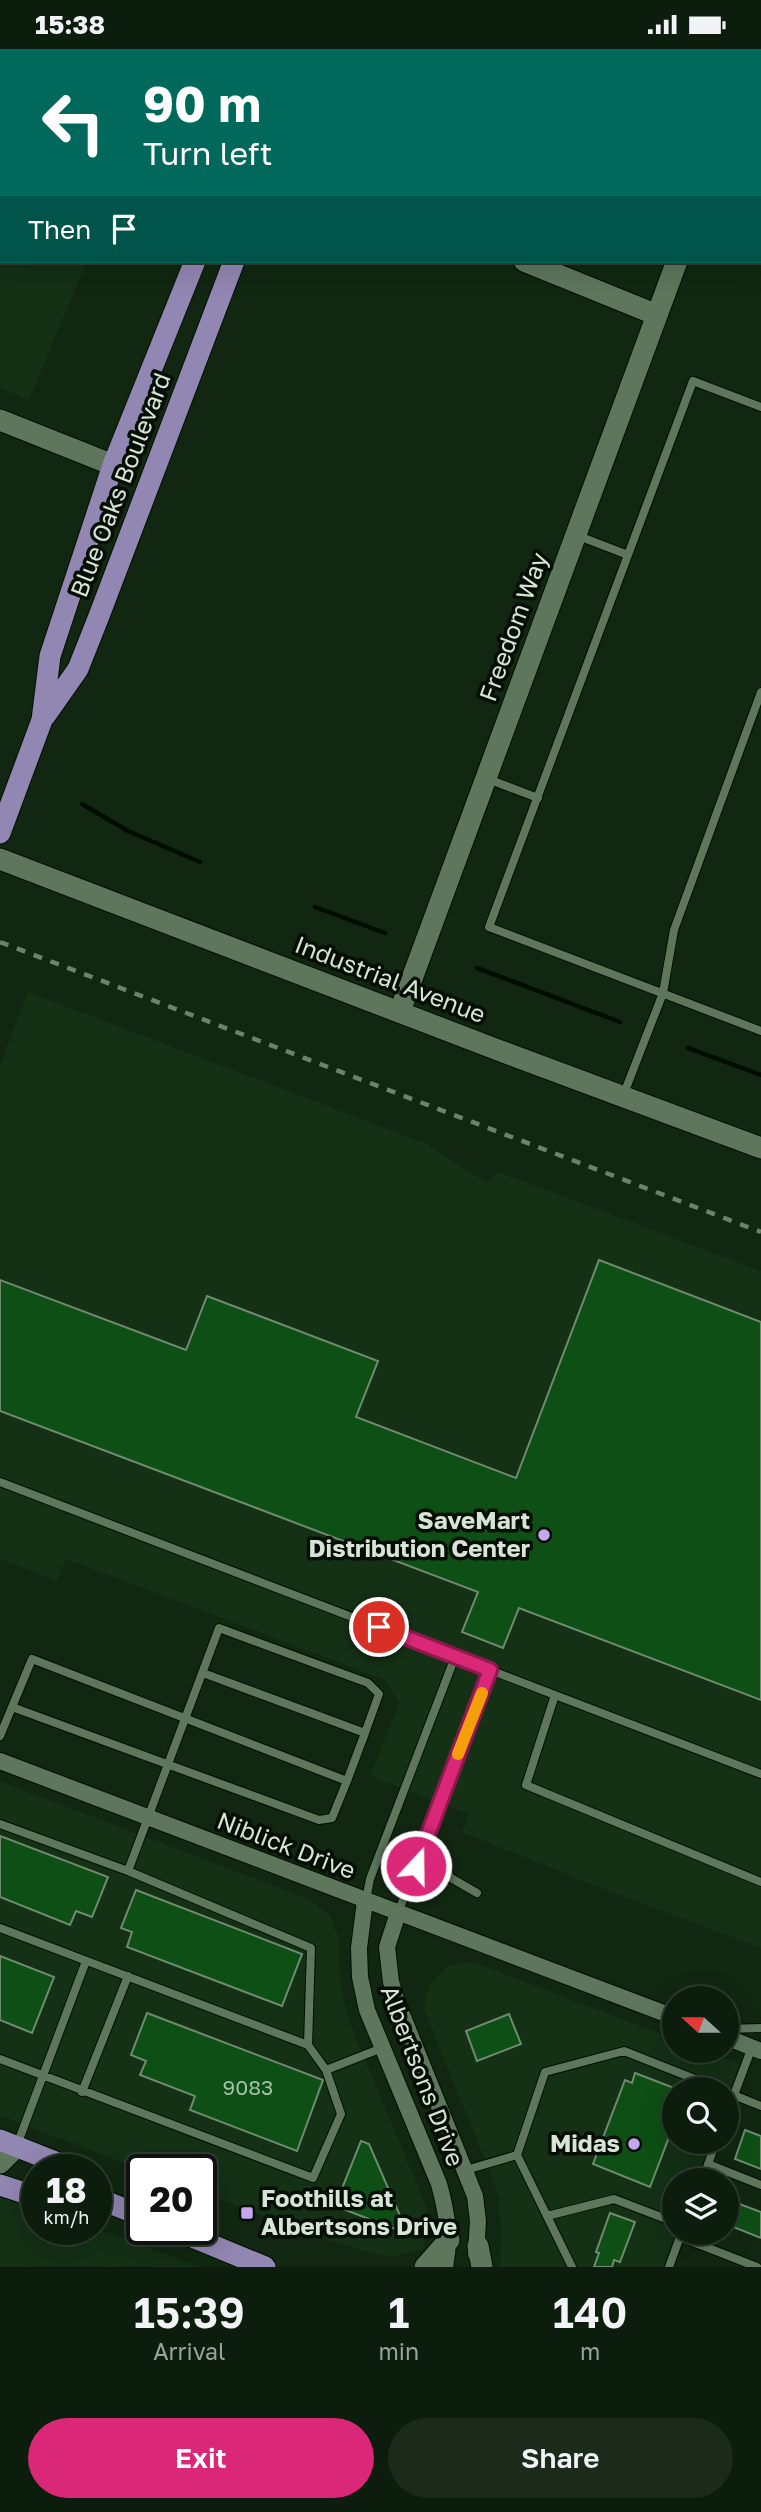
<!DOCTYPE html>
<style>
:root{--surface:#0d1d0d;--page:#1b2a1b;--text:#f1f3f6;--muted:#9aa29d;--line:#2d3b2e;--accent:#db2777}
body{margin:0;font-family:"Golos Text",sans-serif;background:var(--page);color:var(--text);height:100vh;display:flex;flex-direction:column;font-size:26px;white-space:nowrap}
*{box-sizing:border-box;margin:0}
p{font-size:23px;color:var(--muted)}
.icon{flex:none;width:38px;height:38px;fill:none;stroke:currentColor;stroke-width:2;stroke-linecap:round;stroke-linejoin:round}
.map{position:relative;height:2218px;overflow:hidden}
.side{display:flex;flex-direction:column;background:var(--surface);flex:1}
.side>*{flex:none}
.banner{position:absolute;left:0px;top:0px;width:761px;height:214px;box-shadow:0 7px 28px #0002,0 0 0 2px var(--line);background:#00695c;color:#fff;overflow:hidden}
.needle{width:46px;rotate:291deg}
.buttons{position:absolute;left:662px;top:1937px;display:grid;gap:14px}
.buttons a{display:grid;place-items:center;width:77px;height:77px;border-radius:50%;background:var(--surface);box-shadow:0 7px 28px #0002,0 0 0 2px var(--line);font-size:35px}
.speed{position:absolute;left:21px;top:2105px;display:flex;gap:14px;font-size:35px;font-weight:700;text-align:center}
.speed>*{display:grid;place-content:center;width:91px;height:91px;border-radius:50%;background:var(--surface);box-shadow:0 7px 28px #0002,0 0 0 2px var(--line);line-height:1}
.speed small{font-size:18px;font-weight:400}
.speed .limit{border:4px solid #111;border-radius:10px;background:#fff;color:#111}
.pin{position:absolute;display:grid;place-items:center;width:60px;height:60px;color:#fff;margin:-30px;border:4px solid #fff;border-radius:50%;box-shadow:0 2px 7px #0007}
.me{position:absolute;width:77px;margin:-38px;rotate:21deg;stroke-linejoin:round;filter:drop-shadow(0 0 5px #0008)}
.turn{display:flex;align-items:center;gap:24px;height:147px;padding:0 28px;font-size:32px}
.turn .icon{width:91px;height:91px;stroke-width:2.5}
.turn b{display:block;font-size:49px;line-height:60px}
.then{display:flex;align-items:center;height:66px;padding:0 28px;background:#0003;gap:14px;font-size:26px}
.eta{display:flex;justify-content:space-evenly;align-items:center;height:119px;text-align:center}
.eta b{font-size:42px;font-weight:600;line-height:49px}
.action{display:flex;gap:14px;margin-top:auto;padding:14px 28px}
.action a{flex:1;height:80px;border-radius:42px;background:var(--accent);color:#fff;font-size:28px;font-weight:600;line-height:80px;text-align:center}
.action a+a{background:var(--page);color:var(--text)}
.status{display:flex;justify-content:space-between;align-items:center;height:49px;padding:0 35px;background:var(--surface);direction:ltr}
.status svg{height:19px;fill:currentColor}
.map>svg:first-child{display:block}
.built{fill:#143015}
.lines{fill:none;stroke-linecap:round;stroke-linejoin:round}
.stream{stroke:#000c00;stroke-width:4.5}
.building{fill:#0d4f14;stroke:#718b70;stroke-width:2}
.lane-casing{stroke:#001000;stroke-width:10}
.street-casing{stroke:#001000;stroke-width:18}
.secondary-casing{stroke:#001000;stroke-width:23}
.primary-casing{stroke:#001000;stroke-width:23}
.highway-casing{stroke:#001000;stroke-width:23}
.lane{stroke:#5d765c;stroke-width:8}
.street{stroke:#5d765c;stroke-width:16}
.secondary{stroke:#5d765c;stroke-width:21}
.primary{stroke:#9286b2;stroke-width:21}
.highway{stroke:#b691eb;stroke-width:21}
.rail{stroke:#6e806e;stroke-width:4.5;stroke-dasharray:9 9;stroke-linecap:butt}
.route-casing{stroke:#8e194d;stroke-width:18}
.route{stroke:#db2777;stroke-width:12}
.slow{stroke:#f59e0b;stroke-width:12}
.poi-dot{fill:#c4a7f1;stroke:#050d05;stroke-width:2.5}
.labels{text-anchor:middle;stroke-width:7;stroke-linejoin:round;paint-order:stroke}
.number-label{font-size:21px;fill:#a4c0a6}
.street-label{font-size:24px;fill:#d7e5d7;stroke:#050d05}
.poi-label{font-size:24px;font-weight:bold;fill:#d7e5d7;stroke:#050d05;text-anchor:end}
</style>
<div class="status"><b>15:38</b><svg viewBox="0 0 49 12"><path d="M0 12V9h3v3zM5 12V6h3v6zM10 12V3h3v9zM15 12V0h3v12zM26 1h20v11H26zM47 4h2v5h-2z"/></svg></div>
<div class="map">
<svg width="761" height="2218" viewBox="0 0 761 2218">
<rect width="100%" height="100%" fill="#112711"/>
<!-- built -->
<path class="built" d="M0,0H174L2,2V212H87L29,351L0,339Z
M28,943L427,1095L487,1134L499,1123L761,1222V1899L593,1836L462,1783L469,1765L370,1727L399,1654L385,1631L66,1510L57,1532L0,1510V1016Z
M0,1732L311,1851L330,1866L338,1887V1910L343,1950L351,1977L427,2159L424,2200L389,2208L326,2191L201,2143V2121H142L0,2067Z
M465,1913L479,1915L674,1990V2002H706L740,2015L726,2051V2040H674V2093H710L696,2131L674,2132V2184H676L663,2218H500L501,2179L498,2147L489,2121L425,1963V1948L430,1936L448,1917Z
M0,2143L37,2157V2180L96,2179L199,2218H0Z"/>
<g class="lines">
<!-- stream -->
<path class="stream" d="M215,2V0
M82,755L128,782L200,813
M315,858L385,884
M477,919L620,973
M688,999L761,1026"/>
</g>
<!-- building -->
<path class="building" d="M599,1211L761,1273V1651L519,1559L503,1599L462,1583L478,1543L0,1362V1231L186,1301L207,1247L378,1312L356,1368L516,1429Z
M0,1787L108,1828L92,1868L76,1862L70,1876L0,1848Z
M136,1841L302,1905L282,1957L127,1898L132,1883L121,1879Z
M0,1907L54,1928L32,1984L0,1971Z
M147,1964L323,2031L297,2102L190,2061L195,2047L140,2026L146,2012L131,2006Z
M509,1965L521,1995L477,2012L466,1982Z
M635,2024L674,2039V2075L650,2138L593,2115L625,2031L632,2034Z
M745,2081L761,2087V2120L735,2110Z
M361,2092L369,2095L408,2185L335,2157Z
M726,2150L761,2163V2189L726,2175Z
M610,2164L635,2173L620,2213L614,2211L612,2218H594L599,2204L596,2203Z"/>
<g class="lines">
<defs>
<path id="lane" d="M39,2L40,0
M0,98L2,94
M760,100L761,101
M760,145H761
M761,358L693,332L489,878L761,982
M576,486L628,506
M488,730L538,749
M623,1047L663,944L674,881L761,643
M0,1433L761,1725
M203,1624L365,1684L347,1732
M555,1646L526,1736L761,1833
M0,1687L32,1610L347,1732L332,1769L319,1771L12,1658
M0,1775L128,1822
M425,1794L451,1829L477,1844
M366,1851L370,1830L455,1608
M398,1864L490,1621
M0,1879L308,1996L311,1899L128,1822L219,1579L368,1634L379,1645L365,1684
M726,1980L761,1979
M0,2010L313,2129L341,2065L326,2021L308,1996
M326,2021L382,1999
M82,2043L128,1927
M726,2043L761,2057
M726,2067L752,1998
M17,2096L86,1912
M708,2115L761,2136
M466,2121L517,2106
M702,2132L716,2093
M547,2167L614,2150L674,2173
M680,2188L757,2218
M572,2218L517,2106L545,2023L624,2002L720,2040
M669,2218L681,2185"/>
<path id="street" d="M0,1712L674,1968
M365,1852L359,1899L360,1928L367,1961L439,2135C447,2164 451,2189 445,2218
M398,1864L387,1898L391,1933L397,1953L475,2147L478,2172L476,2205
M726,1988L761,2002"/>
<path id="secondary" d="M760,27L761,25
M524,212L657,266
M0,371L113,416
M0,810L498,1001L761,1099
M400,962L677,212
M0,2114L17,2097
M478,2197L482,2218
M425,2218L449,2191"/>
<path id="primary" d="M294,2V0
M45,667L78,620L99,567L234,212
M0,784L42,671L50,607L113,416L195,212
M0,2091L58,2114L67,2121
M0,2136L37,2148
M96,2145L107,2153L142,2167
M173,2180L265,2218"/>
<path id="highway" d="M250,2L251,0"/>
</defs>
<!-- lane casing -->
<use href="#lane" class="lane-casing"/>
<!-- street casing -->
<use href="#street" class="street-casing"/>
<!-- secondary casing -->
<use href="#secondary" class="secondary-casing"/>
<!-- primary casing -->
<use href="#primary" class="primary-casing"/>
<!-- highway casing -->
<use href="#highway" class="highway-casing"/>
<!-- lane -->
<use href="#lane" class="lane"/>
<!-- street -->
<use href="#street" class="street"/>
<!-- secondary -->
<use href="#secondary" class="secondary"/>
<!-- primary -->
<use href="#primary" class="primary"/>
<!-- highway -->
<use href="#highway" class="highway"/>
<!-- rail -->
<path class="rail" d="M0,893L761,1183"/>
</g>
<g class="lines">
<defs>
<path id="route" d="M379,1578L490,1621L416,1817"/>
</defs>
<!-- route casing -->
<use href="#route" class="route-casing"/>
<!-- route -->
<use href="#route" class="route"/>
<!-- slow -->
<path class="slow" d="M458,1705L482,1644"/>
</g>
<!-- markers -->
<g class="poi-dot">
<circle cx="544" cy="1486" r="7"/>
<circle cx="634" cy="2095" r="7"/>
<rect x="240" y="2157" width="14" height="14" rx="3.5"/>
</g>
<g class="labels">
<!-- number labels -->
<g class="number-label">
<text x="248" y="2046">9083</text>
</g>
<!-- street labels -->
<g class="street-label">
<text transform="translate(121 436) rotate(-69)" y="8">Blue Oaks Boulevard</text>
<text transform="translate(514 578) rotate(-70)" y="8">Freedom Way</text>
<text transform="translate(390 931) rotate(21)" y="8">Industrial Avenue</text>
<text transform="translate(286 1797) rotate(21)" y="8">Niblick Drive</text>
<text transform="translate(422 2027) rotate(69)" y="8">Albertsons Drive</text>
</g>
<!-- poi labels -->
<g class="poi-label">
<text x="530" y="1480">SaveMart<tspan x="530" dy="28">Distribution Center</tspan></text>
<text x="620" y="2103">Midas</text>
<text x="261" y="2158" text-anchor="start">Foothills at<tspan x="261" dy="28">Albertsons Drive</tspan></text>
</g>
</g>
</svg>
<div class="buttons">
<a><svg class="needle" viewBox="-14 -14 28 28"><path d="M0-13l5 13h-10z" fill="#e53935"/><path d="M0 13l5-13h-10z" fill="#9aa29d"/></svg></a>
<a><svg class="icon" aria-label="search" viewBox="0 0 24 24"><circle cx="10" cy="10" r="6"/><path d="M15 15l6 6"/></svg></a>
<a><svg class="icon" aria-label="layers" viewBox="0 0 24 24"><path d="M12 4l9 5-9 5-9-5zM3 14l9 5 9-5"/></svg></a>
</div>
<div class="speed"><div>18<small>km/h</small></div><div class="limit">20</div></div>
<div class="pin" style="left:379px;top:1578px;background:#d93025"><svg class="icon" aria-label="arrive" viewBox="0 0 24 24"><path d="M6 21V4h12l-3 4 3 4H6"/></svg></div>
<svg class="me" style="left:416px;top:1817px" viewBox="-20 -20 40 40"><circle r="17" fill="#db2777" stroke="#fff" stroke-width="3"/><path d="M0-11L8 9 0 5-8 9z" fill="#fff"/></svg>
<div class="banner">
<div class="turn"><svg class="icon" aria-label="left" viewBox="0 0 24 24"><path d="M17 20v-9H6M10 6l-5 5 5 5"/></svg><div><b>90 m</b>Turn left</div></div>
<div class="then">Then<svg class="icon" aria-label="arrive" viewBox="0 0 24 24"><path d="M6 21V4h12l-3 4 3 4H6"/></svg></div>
</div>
</div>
<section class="side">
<div class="eta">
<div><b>15:39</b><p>Arrival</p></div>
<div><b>1</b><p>min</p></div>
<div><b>140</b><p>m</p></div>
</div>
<div class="action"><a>Exit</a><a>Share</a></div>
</section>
